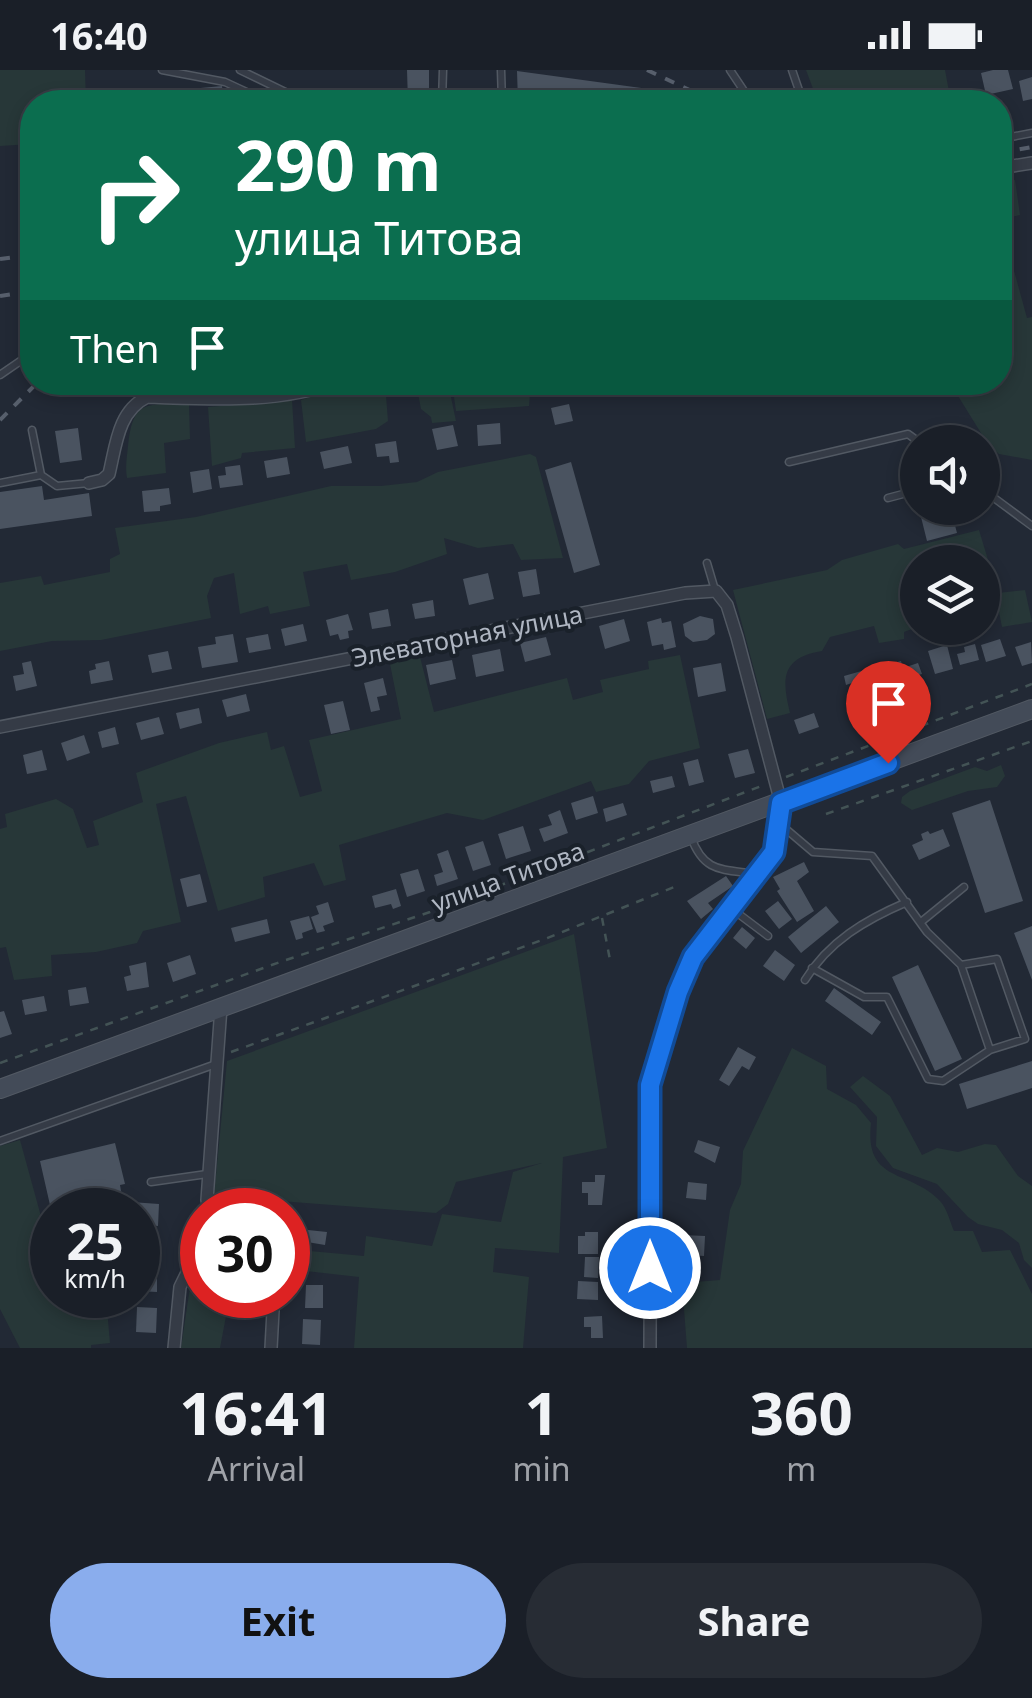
<!DOCTYPE html>
<meta charset="utf-8">
<style>
:root{--surface:#1a1f28;--page:#272c34;--text:#f1f3f6;--muted:#9fa2a8;--line:#383d45;--accent:#8aaded}
body{margin:0;font-family:"Noto Sans",sans-serif;background:var(--page);color:var(--text);height:100vh;display:flex;flex-direction:column;font-size:38px;white-space:nowrap}
*{box-sizing:border-box;margin:0}
p{font-size:32px;color:var(--muted)}
.icon{flex:none;width:55px;height:55px;fill:none;stroke:currentColor;stroke-width:2;stroke-linecap:round;stroke-linejoin:round}
.map{position:relative;height:1278px;overflow:hidden}
.side{display:flex;flex-direction:column;background:var(--surface);flex:1}
.side>*{flex:none}
.banner{position:absolute;left:20px;top:20px;width:992px;height:305px;border-radius:40px;box-shadow:0 5px 15px #0003,0 0 0 2px var(--line);background:#0b6e4f;color:#fff;overflow:hidden}
.buttons{position:absolute;left:900px;top:355px;display:grid;gap:20px}
.buttons a{display:grid;place-items:center;width:100px;height:100px;border-radius:50%;background:var(--surface);box-shadow:0 5px 15px #0003,0 0 0 2px var(--line);font-size:50px}
.speed{position:absolute;left:30px;top:1118px;display:flex;gap:20px;font-size:50px;font-weight:700;text-align:center}
.speed>*{display:grid;place-content:center;width:130px;height:130px;border-radius:50%;background:var(--surface);box-shadow:0 5px 15px #0003,0 0 0 2px var(--line);line-height:1}
.speed small{font-size:25px;font-weight:400}
.speed .limit{border:15px solid #d22;background:#fff;color:#111}
.pin{position:absolute;display:grid;place-items:center;width:85px;height:85px;color:#fff;margin:-102px -42px;border-radius:50% 50% 50% 0;rotate:-45deg;box-shadow:0 0 10px #0007}
.pin .icon{rotate:45deg}
.me{position:absolute;width:110px;margin:-55px;rotate:0deg;stroke-linejoin:round;filter:drop-shadow(0 0 8px #0008)}
.turn{display:flex;align-items:center;gap:35px;height:210px;padding:0 50px;font-size:45px}
.turn .icon{width:130px;height:130px;stroke-width:2.5}
.turn b{display:block;font-size:70px;line-height:85px}
.then{display:flex;align-items:center;height:95px;padding:0 50px;background:#0003;gap:20px;font-size:38px}
.eta{display:flex;justify-content:space-evenly;align-items:center;height:170px;text-align:center}
.eta b{font-size:60px;font-weight:700;line-height:70px}
.cta{display:flex;gap:20px;margin-top:auto;padding:20px 50px}
.cta a{flex:1;height:115px;border-radius:60px;background:var(--accent);color:#111;font-size:40px;font-weight:700;line-height:115px;text-align:center}
.cta a+a{background:var(--page);color:var(--text)}
.status{display:flex;justify-content:space-between;align-items:center;height:70px;padding:0 50px;background:var(--surface);direction:ltr}
.status svg{height:28px;fill:currentColor}
.map>svg:first-child{display:block}
.green{fill:#273738}
.building{fill:#4a5360}
.lines{fill:none;stroke-linecap:round;stroke-linejoin:round}
.service-casing{stroke:#525963;stroke-width:9}
.minor-casing{stroke:#525963;stroke-width:14}
.secondary-casing{stroke:#525963;stroke-width:20}
.path{stroke:#435355;stroke-width:2.5;stroke-dasharray:8 8;stroke-linecap:butt}
.service{stroke:#353b46;stroke-width:6}
.minor{stroke:#353b46;stroke-width:11}
.secondary{stroke:#434b58;stroke-width:18}
.rail{stroke:#575f6c;stroke-width:4;stroke-dasharray:10 10;stroke-linecap:butt}
.route-casing{stroke:#114b97;stroke-width:25}
.route{stroke:#1a73e8;stroke-width:18}
.labels{text-anchor:middle;stroke-width:8;stroke-linejoin:round;paint-order:stroke}
.street-label{font-size:25px;fill:#afb6c2;stroke:#1a212a}
</style>
<div class="status"><b>16:40</b><svg viewBox="0 0 49 12"><path d="M0 12V9h3v3zM5 12V6h3v6zM10 12V3h3v9zM15 12V0h3v12zM26 1h20v11H26zM47 4h2v5h-2z"/></svg></div>
<div class="map">
<svg width="1032" height="1278" viewBox="0 0 1032 1278">
<rect width="100%" height="100%" fill="#222935"/>
<!-- green -->
<path class="green" d="M0,0H85L86,32H32V74L0,76Z
M806,0H945L951,32H818Z
M1015,110L1020,145L1000,149V113Z
M1000,150L1027,248L1032,247V390L999,384L989,376L950,313L1000,312Z
M352,313H385L388,351L376,359L306,372L301,330Z
M416,313H448L456,351L432,353L431,347L421,339Z
M452,313H531L529,336L456,341Z
M292,330L295,378L242,383L241,388L212,396L208,337Z
M189,334L190,369L164,373L166,403L127,408C125,397 127,387 128,376C133,328 147,335 189,334Z
M530,384L536,387L563,488L521,490L513,474L478,478L444,468L447,484L395,502L351,510L347,494L303,502L310,536L270,544L268,536L240,544L234,503L214,508L207,526L211,548L101,570L52,571L0,581V513L41,506L44,515L110,502V489L120,484L115,458L196,447L331,416H381L417,412L438,402Z
M979,460L998,523L1025,520L1032,552L1002,557L999,542L983,544L982,492H918L917,557L904,562V569L879,573L874,556L830,567L822,581C780,588 782,610 790,643L767,649L733,520L827,500L842,490L898,474L904,479Z
M419,583L434,642L567,608L573,630L603,622L600,610L649,599L648,591L680,585L700,678L649,691L629,714L596,722L591,711L483,750L447,743L339,775L346,810L324,816L314,793L263,807L265,827L218,841L186,726L156,734L181,852L143,861L137,873L96,882L51,885L52,906L14,910L6,877L0,878V759L7,757L5,744L56,729L73,739L87,778L99,775L93,751L143,732L136,703L219,673L267,662L271,680L284,676L300,727L322,721L309,670L401,649L389,589Z
M1001,695L1005,706L997,717L968,721L912,740L901,733L902,727L910,721L975,697L987,701Z
M574,864L607,1078L563,1087L559,1183L495,1178L493,1202L529,1207L523,1278H354L359,1207L288,1199V1179L364,1186L366,1166L432,1176L442,1144L501,1152L513,1102L542,1093L456,1112L448,1134L436,1143L214,1126L227,991Z
M792,978L826,996L827,1019L856,1035L871,1053C864,1114 910,1099 940,1131C947,1138 950,1152 954,1161H973L982,1182L1010,1180L1032,1224V1278H687L682,1213L720,1210L730,1140L741,1114L743,1081Z
M863,1006L890,1026L922,1085L937,1078L958,1082L985,1074L996,1075L1018,1106L1032,1116V1198L1024,1190L1019,1173L1002,1160L978,1154L968,1147L937,1114L893,1098L876,1076L877,1047L850,1017Z
M20,1070L42,1150L52,1149V1225H86L88,1239H107L110,1273L91,1275V1278H20L0,1239V1076Z
M202,1195V1225H230L220,1278H181L190,1217Z"/>
<!-- building -->
<path class="building" d="M407,0H429V32H408Z
M993,0H1008L1013,19L986,25L981,3Z
M517,1L656,20L655,32H631L544,18L533,20V32H518Z
M1032,7V29L1023,31L1019,11Z
M222,16L224,32H115L114,26Z
M569,334L573,351L555,355L551,338Z
M500,353L501,374L478,376L477,355Z
M453,355L458,376L437,380L432,359Z
M78,358L82,390L60,393L55,361Z
M396,371L399,392L390,393L389,386L377,387L375,374Z
M348,376L352,393L324,399L320,382Z
M287,387L290,404L267,408L264,391Z
M571,392L600,495L574,503L545,400Z
M240,395L243,415L220,418L218,406L226,405L225,397Z
M209,399L212,419L193,423L190,402Z
M42,416L44,430L89,423L92,446L0,459V422Z
M169,418L171,434L160,436V441L144,442L142,421Z
M951,440L957,463L927,471L921,447Z
M536,499L540,524L523,527L518,502Z
M488,503L494,529L469,535L463,509Z
M433,530L435,546L415,549L412,534Z
M388,539L391,556L372,559L369,543Z
M348,544L353,560L348,561L349,568L340,570L338,564L330,566L326,550Z
M700,546L713,549L715,564L707,570L693,572L685,566L683,554Z
M661,548L662,553L671,551L676,577L664,580L663,574L652,576L647,552Z
M624,549L630,571L605,579L599,556Z
M303,554L307,571L285,576L281,559Z
M233,564L238,592L202,598L198,577L216,574L215,567Z
M268,564L271,579L249,583L246,568Z
M546,567L551,585L525,592L520,573Z
M1000,569L1006,586L986,592L981,575Z
M1031,572L1032,593L1022,596L1015,577Z
M975,574L979,590L960,595L957,584L965,582L964,577Z
M947,575L953,599L935,604L928,581Z
M500,579L504,601L476,607L472,585Z
M168,581L172,599L152,603L148,585Z
M452,590L456,609L430,615L426,595Z
M31,591L37,616L16,621L13,606L24,604L22,593Z
M109,591L113,610L91,614L89,601L96,599L95,594Z
M901,591L903,598L918,593L922,604L895,612L890,594Z
M721,593L726,621L698,627L693,598Z
M872,598L874,606L881,604L884,616L857,623L855,612L846,615L844,606Z
M383,608L387,625L377,627L380,640L371,642L364,613Z
M246,624L250,641L227,647L222,630Z
M343,631L350,660L331,664L324,635Z
M199,638L202,653L180,659L176,643Z
M814,643L819,657L799,664L794,650Z
M159,647L164,664L141,670L136,653Z
M115,657L119,674L102,678L98,662Z
M84,665L90,683L67,691L61,673Z
M748,679L755,703L735,708L728,684Z
M42,680L47,700L27,704L23,685Z
M698,689L704,712L689,716L683,693Z
M672,706L675,717L653,723L650,711Z
M593,726L598,743L576,750L571,733Z
M990,730L1023,831L985,843L952,743Z
M623,733L627,745L606,752L603,739Z
M560,740L568,763L544,772L539,759L552,755L548,745Z
M523,756L531,781L506,789L498,764Z
M943,759L950,776L919,790L912,775L923,770L921,764L928,761L930,764Z
M483,771L491,795L473,801L465,777Z
M448,780L458,809L437,816L434,805L443,802L437,784Z
M804,792L809,802L797,811L814,841L797,852L777,821L780,819L773,807Z
M418,799L425,821L407,827L400,804Z
M200,804L207,832L187,837L180,809Z
M726,806L733,816L708,833L713,839L701,849L687,831Z
M396,819L401,836L393,839L391,834L375,838L372,826Z
M778,831L792,849L779,859L765,841Z
M328,832L334,852L323,856L325,861L317,863L311,847L319,844L316,836Z
M826,836L839,852L801,883L788,867Z
M309,846L313,859L302,863L303,868L296,870L290,851Z
M267,849L270,863L235,872L231,858Z
M1032,856V910L1014,863Z
M742,857L755,868L746,879L733,868Z
M775,880L795,895L784,911L763,896Z
M190,885L196,904L173,912L167,893Z
M146,892L149,917L127,921L124,907L131,905L129,896Z
M918,895L962,989L935,1001L892,907Z
M86,917L89,933L70,936L68,920Z
M834,918L881,952L872,965L825,931Z
M44,926L47,941L25,945L22,930Z
M4,941L12,964L0,968V942Z
M738,977L756,987L749,1000L742,996L729,1016L719,1010Z
M1032,991V1018L967,1039L959,1014Z
M698,1070L720,1077L715,1093L694,1082Z
M115,1073L125,1114L120,1115L122,1127L67,1140H62L60,1133L50,1135L40,1091Z
M595,1105H605L602,1135H588V1123H582V1112H595Z
M688,1112L707,1114L706,1130L686,1128Z
M131,1132L159,1134L158,1156L138,1154V1140H130Z
M308,1160L327,1162L325,1175L307,1172Z
M585,1162H598V1184H578V1166H585Z
M683,1165L705,1166L704,1186L690,1185V1178H683Z
M138,1178H142V1185L157,1186V1222L138,1221Z
M585,1187H599L598,1208L584,1207Z
M578,1211L598,1212V1230L577,1229Z
M306,1215H323V1238H305Z
M137,1237L157,1238L156,1263L136,1262Z
M602,1246L603,1268H591V1257H584V1247Z
M303,1249L321,1250L320,1275L302,1274Z"/>
<g class="lines">
<defs>
<path id="service" d="M162,0L225,12L268,32
M240,0L306,32
M501,0L502,32
M730,0L744,21L762,32
M792,0L803,32
M442,32L443,0
M1000,69L1032,63
M0,305L32,283
M32,360L41,405
M789,392L908,364L919,372
M0,413L41,405L57,416L89,413
M982,419L1032,456
M888,428L918,420
M707,493L715,520
M780,754L813,782L872,786L927,862L961,895L990,980
M691,767C704,803 722,799 756,804
M732,839L768,866
M921,852L964,817
M812,898L864,927H887L928,1009L943,1011L990,980L1025,969L997,889L961,895
M805,910C829,871 865,850 907,832
M0,1071L216,994
M151,1112L207,1104"/>
<path id="minor" d="M1000,98L1032,93
M89,413L102,410L109,404C116,375 118,341 147,327C211,329 276,334 338,312
M0,657L685,523L716,521L727,535L737,567L781,733L774,782L693,887L678,922L651,1015L650,1278
M210,1140L207,1130L221,937
M271,1225L273,1241L271,1278
M174,1278L180,1217L202,1172"/>
<path id="secondary" d="M0,1019L1032,639"/>
</defs>
<!-- service casing -->
<use href="#service" class="service-casing"/>
<!-- minor casing -->
<use href="#minor" class="minor-casing"/>
<!-- secondary casing -->
<use href="#secondary" class="secondary-casing"/>
<!-- path -->
<path class="path" d="M786,707L1032,614
M826,744L1032,671
M602,848L610,890
M231,982L545,869L679,815
M0,993L280,892L430,842L764,715"/>
<!-- service -->
<use href="#service" class="service"/>
<!-- minor -->
<use href="#minor" class="minor"/>
<!-- secondary -->
<use href="#secondary" class="secondary"/>
<!-- rail -->
<path class="rail" d="M647,0L715,32
M1000,83L1032,77
M0,189L32,185
M0,226L32,221
M0,350L38,312"/>
</g>
<g class="lines">
<defs>
<path id="route" d="M650,1198V1015L678,922L693,887L774,782L781,733L888,693"/>
</defs>
<!-- route casing -->
<use href="#route" class="route-casing"/>
<!-- route -->
<use href="#route" class="route"/>
</g>
<g class="labels">
<!-- street labels -->
<g class="street-label">
<text transform="translate(467 566) rotate(-11)" y="9">Элеваторная улица</text>
<text transform="translate(508 807) rotate(-20)" y="9">улица Титова</text>
</g>
</g>
</svg>
<div class="buttons">
<a><svg class="icon" aria-label="sound" viewBox="0 0 24 24"><path d="M4 9h4l5-4v14l-5-4H4zM17 9q2 3 0 6"/></svg></a>
<a><svg class="icon" aria-label="layers" viewBox="0 0 24 24"><path d="M12 4l9 5-9 5-9-5zM3 14l9 5 9-5"/></svg></a>
</div>
<div class="speed"><div>25<small>km/h</small></div><div class="limit">30</div></div>
<div class="pin" style="left:888px;top:693px;background:#d93025"><svg class="icon" aria-label="arrive" viewBox="0 0 24 24"><path d="M6 21V4h12l-3 4 3 4H6"/></svg></div>
<svg class="me" style="left:650px;top:1198px" viewBox="-20 -20 40 40"><circle r="17" fill="#1a73e8" stroke="#fff" stroke-width="3"/><path d="M0-11L8 9 0 5-8 9z" fill="#fff"/></svg>
<div class="banner">
<div class="turn"><svg class="icon" aria-label="right" viewBox="0 0 24 24"><path d="M7 20v-9h11M14 6l5 5-5 5"/></svg><div><b>290 m</b>улица Титова</div></div>
<div class="then">Then<svg class="icon" aria-label="arrive" viewBox="0 0 24 24"><path d="M6 21V4h12l-3 4 3 4H6"/></svg></div>
</div>
</div>
<section class="side">
<div class="eta">
<div><b>16:41</b><p>Arrival</p></div>
<div><b>1</b><p>min</p></div>
<div><b>360</b><p>m</p></div>
</div>
<div class="cta"><a>Exit</a><a>Share</a></div>
</section>
